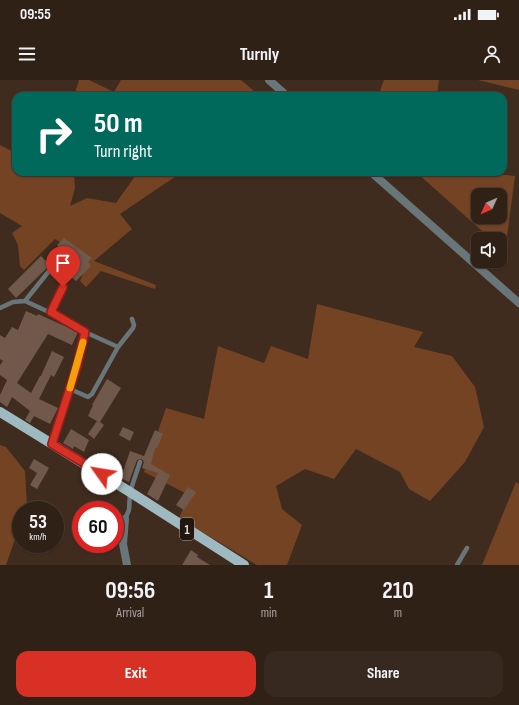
<!DOCTYPE html>
<style>
:root{--surface:#302117;--page:#382920;--text:#f1f3f6;--muted:#a8a3a1;--line:#4b3e36;--accent:#d93025}
body{margin:0;font-family:"Sofia Sans Condensed",sans-serif;background:var(--page);color:var(--text);height:100vh;display:flex;flex-direction:column;font-size:15px;white-space:nowrap}
*{box-sizing:border-box;margin:0}
p{font-size:13px;color:var(--muted)}
.icon{flex:none;width:22px;height:22px;fill:none;stroke:currentColor;stroke-width:2;stroke-linecap:round;stroke-linejoin:round}
.map{position:relative;height:485px;overflow:hidden}
.panel{display:flex;flex-direction:column;background:var(--surface);flex:1}
.panel>*{flex:none}
.guide{position:absolute;left:12px;top:12px;width:495px;height:84px;border-radius:12px;box-shadow:0 1px 3px #0004,0 0 0 1px var(--line);background:#00695c;color:#fff;overflow:hidden}
.needle{width:26px;rotate:225deg}
.buttons{position:absolute;left:471px;top:108px;display:grid;gap:8px}
.buttons a{display:grid;place-items:center;width:36px;height:36px;border-radius:8px;background:var(--surface);box-shadow:0 1px 3px #0004,0 0 0 1px var(--line);font-size:20px}
.speed{position:absolute;left:12px;top:421px;display:flex;gap:8px;font-size:20px;font-weight:700;text-align:center}
.speed>*{display:grid;place-content:center;width:52px;height:52px;border-radius:50%;background:var(--surface);box-shadow:0 1px 3px #0004,0 0 0 1px var(--line);line-height:1}
.speed small{font-size:10px;font-weight:400}
.speed .limit{border:6px solid #d22;background:#fff;color:#111}
.pin{position:absolute;display:grid;place-items:center;width:34px;height:34px;color:#fff;margin:-41px -17px;border-radius:50% 50% 50% 0;rotate:-45deg;box-shadow:0 0 4px #0007}
.pin .icon{rotate:45deg}
.me{position:absolute;width:44px;margin:-22px;rotate:302deg;stroke-linejoin:round;filter:drop-shadow(0 0 3px #0008)}
.turn{display:flex;align-items:center;gap:14px;height:84px;padding:0 16px;font-size:18px}
.turn .icon{width:52px;height:52px;stroke-width:2.5}
.turn b{display:block;font-size:28px;line-height:34px}
.eta{display:flex;justify-content:space-evenly;align-items:center;height:68px;text-align:center}
.eta b{font-size:24px;font-weight:700;line-height:28px}
.primary-button{display:flex;gap:8px;margin-top:auto;padding:8px 16px}
.primary-button a{flex:1;height:46px;border-radius:12px;background:var(--accent);color:#fff;font-size:16px;font-weight:700;line-height:46px;text-align:center}
.primary-button a+a{background:var(--page);color:var(--text)}
.status{display:flex;justify-content:space-between;align-items:center;height:28px;padding:0 20px;background:var(--surface);direction:ltr}
.status svg{height:11px;fill:currentColor}
header{display:flex;justify-content:space-between;align-items:center;height:52px;padding:0 16px;background:var(--surface);font-size:18px;font-weight:700}
.map>svg:first-child{display:block}
.green{fill:#734323;fill-rule:evenodd}
.building{fill:#70594b}
.lines{fill:none;stroke-linecap:round;stroke-linejoin:round}
.lane{stroke:#687679;stroke-width:4.5}
.street{stroke:#687679;stroke-width:8}
.primary{stroke:#9ebac0;stroke-width:10}
.route-casing{stroke:#8d1f18;stroke-width:10}
.route{stroke:#d93025;stroke-width:7}
.slow{stroke:#f59e0b;stroke-width:7}
.labels{text-anchor:middle;stroke-width:3;stroke-linejoin:round;paint-order:stroke}
.shield{fill:#201711;stroke:#b0a49c;stroke-width:1}
.shield-label{font-size:13px;font-weight:bold;fill:#eee0d8}
</style>
<div class="status"><b>09:55</b><svg viewBox="0 0 49 12"><path d="M0 12V9h3v3zM5 12V6h3v6zM10 12V3h3v9zM15 12V0h3v12zM26 1h20v11H26zM47 4h2v5h-2z"/></svg></div>
<header><svg class="icon" aria-label="menu" viewBox="0 0 24 24"><path d="M4 6h16M4 12h16M4 18h16"/></svg>Turnly<svg class="icon" aria-label="person" viewBox="0 0 24 24"><circle cx="12" cy="8" r="4"/><path d="M4 21q1-7 8-7t8 7"/></svg></header>
<div class="map">
<svg width="519" height="485" viewBox="0 0 519 485">
<rect width="100%" height="100%" fill="#402c1f"/>
<!-- green -->
<path class="green" d="M79,0H89L114,12L121,0H241L260,16H74Z
M384,0H439L437,16H378Z
M478,0H519V10Z
M0,65L16,73V92H74L75,108L70,126L87,118L116,123L138,92H182L120,134L132,149L94,181L156,205L155,209L101,191L86,207L80,201L85,189L87,180L55,159L24,190L20,186L18,165L12,153L22,146L0,133Z
M416,92H478L515,96L505,172L500,167V159H491ZM478,115H500V137H478Z
M317,224L423,252L414,267L452,276L475,307L484,347L465,382L430,421L409,409L400,392L356,369L334,399L305,389L276,406L282,429L302,445L287,485H257L179,438L189,415L144,392L166,328L204,339L218,266L264,283L271,266L308,279Z
M0,365L6,367L25,391L27,425L25,430H21V442L6,485H0Z
M516,402L519,404V485H482Z"/>
<!-- building -->
<path class="building" d="M64,158L92,178L88,182L91,186L76,201L52,181L61,171L57,165Z
M41,176L50,185L16,218L8,209Z
M26,231L37,236L38,234L78,252L72,265L48,254L17,303L31,313L40,296H41L52,271L64,277L54,297L51,295L39,319L58,328L50,344L34,336L30,343L25,340L30,331L12,317L7,327L0,322V315L7,300L0,295V285L3,281L0,279V255L5,258L12,247L18,250Z
M107,299L121,308L100,342L104,345L94,359L88,354L97,341L88,336L93,325H92Z
M123,347L134,352L130,361L119,355Z
M71,349L89,360L84,372L74,366L73,369L63,363Z
M155,350L163,354L157,368H155L151,384L170,395L158,421L147,414L158,393L142,388L144,382L142,379L137,380L129,402L121,398L130,371L144,376Z
M34,379L49,388L37,409L30,405L37,393L29,388Z
M188,407L196,412L184,430L176,425Z
M191,470L198,475L197,477L210,485H182Z"/>
<g class="lines">
<!-- lane -->
<path class="lane" d="M25,221L51,233L85,252L80,275L52,364
M0,228L13,222L25,221L49,191
M51,233L63,207
M85,252L118,267
M70,309L88,317L92,314L118,267L133,248L134,245L132,239
M125,439L129,430L130,412L140,382
M457,485L467,468"/>
<!-- street -->
<path class="street" d="M269,0L287,16
M371,92L519,223
M125,439L123,464L127,485"/>
<!-- primary -->
<path class="primary" d="M0,332L130,412L244,485"/>
</g>
<g class="lines">
<defs>
<path id="route" d="M63,207L51,232L85,252L77,286L52,364L102,394"/>
</defs>
<!-- route casing -->
<use href="#route" class="route-casing"/>
<!-- route -->
<use href="#route" class="route"/>
<!-- slow -->
<path class="slow" d="M70,308L83,262"/>
</g>
<g class="labels">
<!-- shield labels -->
<rect class="shield" x="180" y="438" width="14" height="22" rx="3"/>
<g class="shield-label">
<text x="187" y="454">1</text>
</g>
</g>
</svg>
<div class="buttons">
<a><svg class="needle" viewBox="-14 -14 28 28"><path d="M0-13l5 13h-10z" fill="#e53935"/><path d="M0 13l5-13h-10z" fill="#a8a3a1"/></svg></a>
<a><svg class="icon" aria-label="sound" viewBox="0 0 24 24"><path d="M4 9h4l5-4v14l-5-4H4zM17 9q2 3 0 6"/></svg></a>
</div>
<div class="speed"><div>53<small>km/h</small></div><div class="limit">60</div></div>
<div class="pin" style="left:63px;top:207px;background:#d93025"><svg class="icon" aria-label="arrive" viewBox="0 0 24 24"><path d="M6 21V4h12l-3 4 3 4H6"/></svg></div>
<svg class="me" style="left:102px;top:394px" viewBox="-20 -20 40 40"><circle r="19" fill="#fff"/><path d="M0-13L10 11 0 6-10 11z" fill="#d93025"/></svg>
<div class="guide">
<div class="turn"><svg class="icon" aria-label="right" viewBox="0 0 24 24"><path d="M7 20v-9h11M14 6l5 5-5 5"/></svg><div><b>50 m</b>Turn right</div></div>
</div>
</div>
<section class="panel">
<div class="eta">
<div><b>09:56</b><p>Arrival</p></div>
<div><b>1</b><p>min</p></div>
<div><b>210</b><p>m</p></div>
</div>
<div class="primary-button"><a>Exit</a><a>Share</a></div>
</section>
